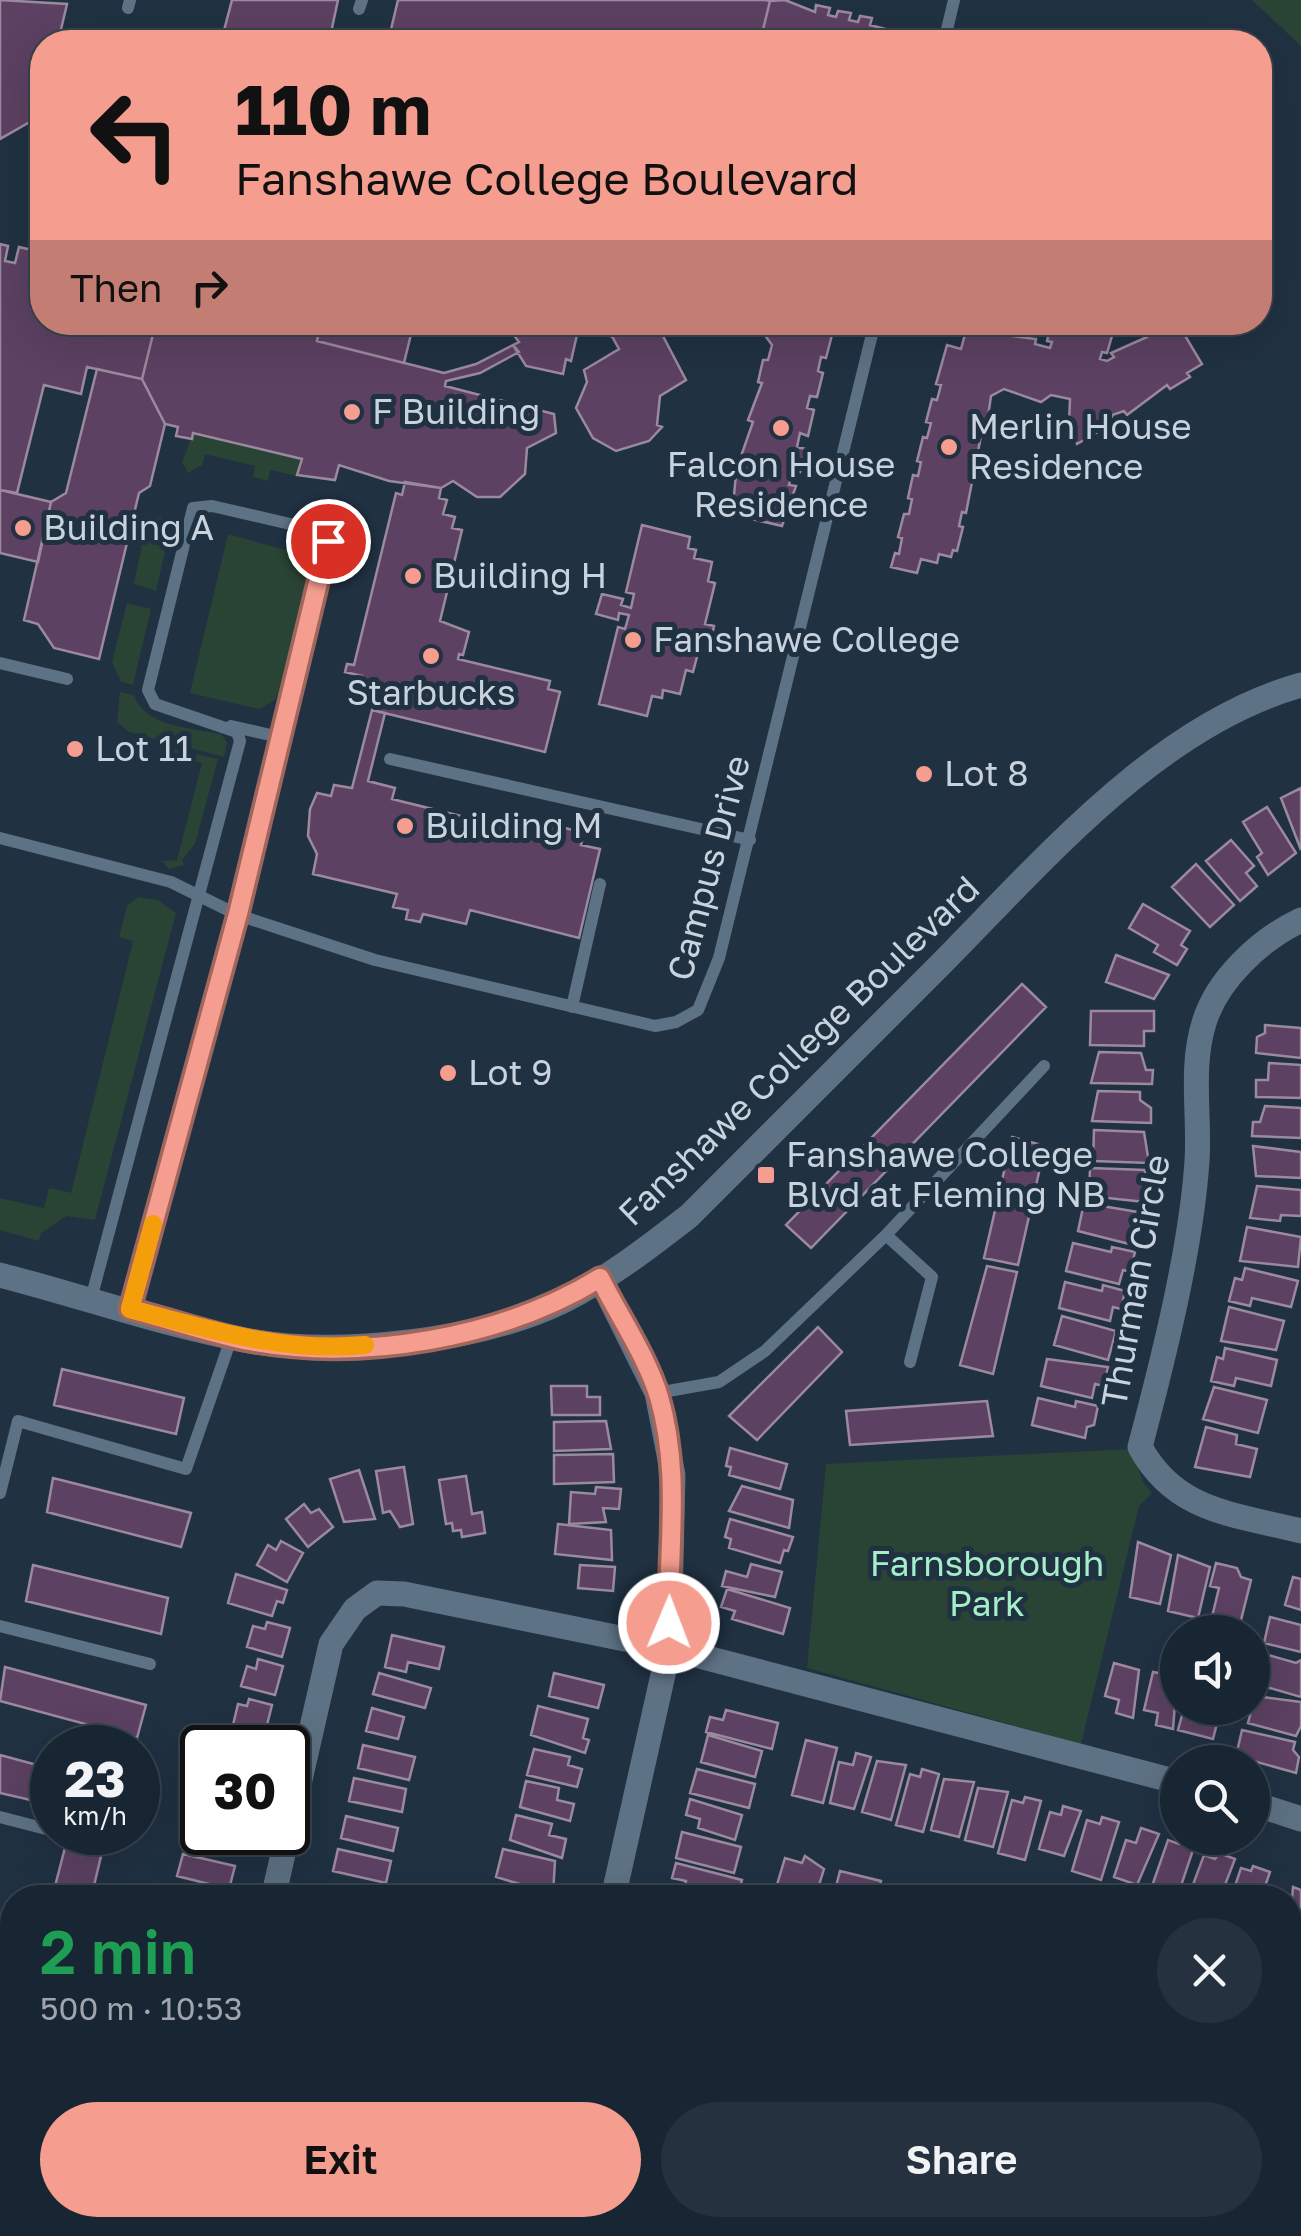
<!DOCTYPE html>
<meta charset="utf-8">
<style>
:root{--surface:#182532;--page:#25313e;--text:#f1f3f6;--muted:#9fa5ac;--line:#36424d;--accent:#f59d8f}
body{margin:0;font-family:"Golos Text",sans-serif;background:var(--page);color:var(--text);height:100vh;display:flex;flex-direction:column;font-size:38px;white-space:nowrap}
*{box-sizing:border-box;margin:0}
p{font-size:32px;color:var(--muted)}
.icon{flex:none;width:55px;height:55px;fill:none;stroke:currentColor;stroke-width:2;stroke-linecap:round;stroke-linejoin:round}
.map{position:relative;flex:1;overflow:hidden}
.details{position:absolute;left:0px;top:1885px;width:1302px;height:352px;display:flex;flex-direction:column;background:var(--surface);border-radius:40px 40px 0 0;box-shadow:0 10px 40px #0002,0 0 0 2px var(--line)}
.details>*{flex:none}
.guide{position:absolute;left:30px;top:30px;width:1242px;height:305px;border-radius:40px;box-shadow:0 10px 40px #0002,0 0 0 2px var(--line);background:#f59d8f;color:#111;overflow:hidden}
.tools{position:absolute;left:1160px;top:1615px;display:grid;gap:20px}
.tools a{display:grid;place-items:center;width:110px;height:110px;border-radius:50%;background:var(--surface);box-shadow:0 10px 40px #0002,0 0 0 2px var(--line);font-size:50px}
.speed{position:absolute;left:30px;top:1725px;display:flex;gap:20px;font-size:50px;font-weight:700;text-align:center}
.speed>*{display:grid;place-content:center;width:130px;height:130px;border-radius:50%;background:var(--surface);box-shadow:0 10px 40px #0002,0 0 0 2px var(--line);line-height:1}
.speed small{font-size:25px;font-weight:400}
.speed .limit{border:5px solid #111;border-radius:15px;background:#fff;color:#111}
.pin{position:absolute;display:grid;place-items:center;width:85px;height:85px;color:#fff;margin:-42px;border:5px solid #fff;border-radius:50%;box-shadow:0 2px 10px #0007}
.me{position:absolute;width:110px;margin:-55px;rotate:1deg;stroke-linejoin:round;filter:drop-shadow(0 0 8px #0008)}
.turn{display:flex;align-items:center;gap:35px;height:210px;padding:0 40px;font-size:45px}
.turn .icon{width:130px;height:130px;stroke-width:2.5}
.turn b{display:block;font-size:70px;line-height:85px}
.then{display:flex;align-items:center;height:95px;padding:0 40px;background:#0003;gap:20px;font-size:38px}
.round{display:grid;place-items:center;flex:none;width:105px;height:105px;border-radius:52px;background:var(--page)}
.overview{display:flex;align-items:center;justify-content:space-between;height:170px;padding:0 40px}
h1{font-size:60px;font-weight:600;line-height:75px;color:#1e9e55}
.button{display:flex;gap:20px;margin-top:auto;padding:20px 40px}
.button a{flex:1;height:115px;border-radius:60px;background:var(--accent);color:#111;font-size:40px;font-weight:600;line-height:115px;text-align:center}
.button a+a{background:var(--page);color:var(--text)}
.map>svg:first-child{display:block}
.green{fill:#294335}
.building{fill:#5c4162;stroke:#9b899f;stroke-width:2.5}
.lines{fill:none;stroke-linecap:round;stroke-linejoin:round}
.lane{stroke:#5e7285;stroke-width:12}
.street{stroke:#5e7285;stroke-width:25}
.secondary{stroke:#5e7285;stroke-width:25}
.route-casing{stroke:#9f665d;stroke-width:25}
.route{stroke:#f59d8f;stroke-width:18}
.slow{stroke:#f59e0b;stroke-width:18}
.poi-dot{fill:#f59d8f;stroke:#203142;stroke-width:4}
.labels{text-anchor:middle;stroke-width:10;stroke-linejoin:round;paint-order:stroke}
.poi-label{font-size:35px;fill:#c8d3de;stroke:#203142;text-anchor:start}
.street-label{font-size:35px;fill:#c8d3de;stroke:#203142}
.park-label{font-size:35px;fill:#a4efc8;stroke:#203142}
</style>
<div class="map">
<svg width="1301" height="2236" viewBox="0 0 1301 2236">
<rect width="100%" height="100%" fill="#203142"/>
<!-- green -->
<path class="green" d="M1252,0H1301V46Z
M196,427L199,434L302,459L297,476L270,470L268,481L253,477L255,466L205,454L202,465L188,473L182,462Z
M148,515L172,521L156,591L134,584Z
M228,534L314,558L280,689L275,700L259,709L190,693Z
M127,603L151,609L133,685L121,682L112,662Z
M120,692L134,695C145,727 192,728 221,734L227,742L224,757L129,732L117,722Z
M173,749L218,759L195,844L182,860L184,865L169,869L162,861L177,860L202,763L172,754Z
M138,897L158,900L176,913L95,1220L67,1216L41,1233L39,1241L0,1230V1198L44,1208L49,1188L71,1193L133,941L119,937L127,906Z
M1132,1449L1143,1482L1152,1493L1139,1506L1081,1744L807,1668L826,1464Z"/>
<!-- building -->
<path class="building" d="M0,0L67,4L59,38L76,42H42V115L0,139Z
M232,0H338L329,42H221Z
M398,0H765L770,1L760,42H388Z
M785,0L815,12L816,5L830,8L828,15L836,17L838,11L851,13L849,20L858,22L860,16L872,18L870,25L893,31L891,42H760L770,1Z
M42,220V322H156L142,379L87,367L81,394L44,385L17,493L0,490V244L8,246L5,261L15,263L19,247L32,250L41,231L36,223Z
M156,322H321L317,341L444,373L476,364L513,345L519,352L480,373L446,381L445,386L554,414L556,433L527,448L525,474L500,497H477L453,481L441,488L389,481L339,465L335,480L297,475L302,459L193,433L192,439L176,436L178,427L165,424L142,379Z
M321,322H414L404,363L317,341Z
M604,322L610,336L579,326L571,361L566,359L563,374L526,366L513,345L519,342L513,334L528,322Z
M604,322H693L663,336L686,380L660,396L657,425L662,427L649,441L616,451L593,438L576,408L587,382L584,370L619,349Z
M724,322H830L828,330L833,331L826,358L821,357L818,371L823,373L817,397L810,396L807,408L814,410L808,436L800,433L797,447L806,449L800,472L793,471L789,485L796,486L782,526L743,517L745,508L733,506L736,474H741L744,460L740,459L753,422L748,420L762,383L758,382L763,360H768L772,345L762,331Z
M1052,322L1112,336L1107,353L1102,352L1100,359L1107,361L1114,357L1111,353L1147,337L1145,332L1160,322H1177L1202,364L1187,373L1190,377L1170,389L1167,385L1127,415L1124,411L1112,415L1113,423L1077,444L1069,423L1070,399L1051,395L1041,402L1004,389L991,396L985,437L981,436L966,513L962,512L959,526L963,527L957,551L953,550L951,557L939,554L937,563L921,559L917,573L891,567L895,553L899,554L902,538L898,537L904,514H909L912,499L908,498L913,475L918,476L921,462L917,461L923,437L927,438L931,423L926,422L932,399L937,400L941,385L936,384L947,345L961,349L967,327L974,329L975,324L998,330L997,334L1036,339L1035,344L1050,348L1052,342L1047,341Z
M97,369L142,379L165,424L150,486L139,493L99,659L54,648L38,624L24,620L51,502L66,493Z
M405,482L441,488L439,498L447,500L443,514L455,517L452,528L462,530L440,621L469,632L463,655L459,654L458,659L550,681L548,689L560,692L545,752L372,710L375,701L356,697L362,676L345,672L347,664L354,665L396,493L402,495Z
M0,490L51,502L38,562L0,553Z
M642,525L690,537L688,548L696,550L694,558L712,562L708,581L715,583L705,624L714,626L712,636L703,634L693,672L686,670L680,694L663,690L662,698L652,696L647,716L599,704L618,627L625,629L629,615L619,613L618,620L596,614L602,594L623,599L621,605L631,608L634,594L626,592Z
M372,710L385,713L368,781L395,788L392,799L542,836L546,823L584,833L581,845L600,849L579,938L470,910L466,924L423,914L420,922L406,919L408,910L393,907L397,894L313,874L317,854L308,836L310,809L317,793L331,796L334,785L352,788Z
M1301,788V850L1281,798Z
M1267,807L1296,853L1268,875L1257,857L1262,853L1243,822Z
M1231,840L1254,866L1246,873L1257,886L1240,901L1206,861Z
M1196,864L1234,905L1210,927L1172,887Z
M1143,904L1190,931L1181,945L1187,949L1177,965L1154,952L1158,945L1129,928Z
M1116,955L1169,975L1154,999L1106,982Z
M1022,984L1046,1007L811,1248L786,1225Z
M1091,1011H1154V1031H1144V1046L1090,1045Z
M1265,1025L1301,1028V1058L1256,1053L1257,1037L1265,1033Z
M1099,1052L1141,1053L1146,1070H1153L1152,1084L1091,1083Z
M1269,1063L1301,1065V1098L1256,1097V1080H1268Z
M1098,1091L1140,1092V1100L1151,1108V1123L1092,1121Z
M1265,1106L1301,1108V1138L1252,1136L1253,1122H1260Z
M1094,1130L1144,1132L1149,1163L1093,1161Z
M1012,1137L1045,1146L1018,1265L984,1258Z
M1253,1146L1301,1152V1178L1256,1176Z
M1090,1168L1145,1170V1202L1089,1196Z
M1257,1186L1301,1190V1216L1281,1215L1280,1221L1250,1218Z
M1084,1203L1144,1213L1133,1245L1078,1231Z
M1247,1227L1301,1237L1298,1267L1240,1261Z
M1073,1243L1111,1252L1112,1247L1135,1252L1130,1272L1123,1270L1119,1284L1066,1271Z
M987,1266L1017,1272L993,1374L960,1365Z
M1245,1268L1298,1281L1291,1307L1252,1298L1250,1306L1229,1301L1235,1278L1242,1280Z
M1065,1282L1102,1291L1103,1285L1125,1291L1121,1309L1113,1307L1110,1321L1059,1308Z
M1229,1307L1284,1321L1276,1350L1221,1341Z
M1062,1316L1116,1331L1108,1360L1054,1345Z
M818,1327L842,1352L757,1440L729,1416Z
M1225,1348L1277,1360L1271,1386L1236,1378L1234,1386L1211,1381L1217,1357L1223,1359Z
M1047,1359L1108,1367L1104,1386L1095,1384L1092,1398L1041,1386Z
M62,1369L184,1398L176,1434L54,1405Z
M551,1386H587V1397H600V1415H552Z
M1214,1387L1267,1400L1258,1433L1203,1419Z
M1038,1398L1075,1407L1076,1401L1098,1406L1094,1425L1087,1427L1085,1438L1032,1425Z
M987,1401L993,1436L850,1445L846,1411Z
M606,1421L611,1449L554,1451V1422Z
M1206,1427L1237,1435L1236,1444L1257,1449L1250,1477L1195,1467Z
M730,1448L787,1464L780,1489L729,1475L731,1467L726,1466Z
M613,1454L614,1482L554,1484V1455Z
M404,1467L413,1524L400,1527L390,1511L383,1513L376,1471Z
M359,1470L375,1519L344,1522L330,1479Z
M466,1476L472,1514L482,1512L485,1533L462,1537L461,1530L453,1531L452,1523L446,1524L439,1480Z
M53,1478L191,1513L181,1547L47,1512Z
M742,1486L793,1500L789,1528L729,1511Z
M596,1487L621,1489L619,1509L603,1508L606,1522L569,1524L571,1492L595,1494Z
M304,1504L311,1513L319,1509L333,1527L308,1547L286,1519Z
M730,1519L793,1537L788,1551L784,1550L780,1563L729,1548L731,1539L725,1537Z
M558,1524L611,1530L612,1560L555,1554Z
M281,1541L303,1553L287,1582L257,1565L268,1545L276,1550Z
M1138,1542L1171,1555L1160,1604L1130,1597Z
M1178,1555L1210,1567L1198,1618L1168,1611Z
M1216,1563L1237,1568L1241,1577L1251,1580L1238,1632L1210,1625L1219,1588L1210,1586Z
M751,1564L782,1572L775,1597L722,1586L726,1571L747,1577Z
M33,1565L168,1598L161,1634L26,1601Z
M580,1565L615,1567L613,1591L578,1588Z
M236,1574L287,1590L283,1603L277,1601L272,1616L228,1603Z
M1293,1577L1301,1579V1610L1285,1605Z
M727,1589L790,1608L783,1634L732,1619L735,1611L721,1607Z
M1270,1617L1301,1625V1652L1264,1643Z
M267,1622L290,1628L282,1657L247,1647L253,1626L265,1629Z
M392,1635L444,1647L439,1669L408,1662L406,1672L385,1667Z
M1265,1654L1296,1663L1301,1660V1697L1256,1684Z
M258,1659L283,1666L275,1695L241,1686L247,1666L256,1669Z
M1114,1663L1139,1670L1133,1718L1116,1713L1119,1700L1105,1696Z
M1166,1665L1178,1667L1173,1729L1156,1725L1158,1713L1144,1710L1153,1672L1164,1674Z
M5,1667L146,1705L137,1738L0,1701Z
M379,1673L431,1688L425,1708L373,1694Z
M554,1673L604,1685L598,1708L549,1696Z
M1255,1696L1301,1702V1726L1296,1736L1248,1723Z
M249,1699L272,1705L265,1733L233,1725L238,1704L247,1706Z
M538,1706L588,1719L583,1738L589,1740L585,1753L531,1735Z
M372,1708L404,1717L398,1739L366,1731Z
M1184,1708H1221L1213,1739L1178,1730Z
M726,1710L778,1723L772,1749L706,1732L710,1717L723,1720Z
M1242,1730L1295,1742L1293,1750L1299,1757L1296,1773L1236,1756Z
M708,1735L762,1751L755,1777L701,1762Z
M806,1740L837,1748L823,1803L792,1795Z
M363,1745L415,1757L409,1780L358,1768Z
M534,1749L570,1757L568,1765L582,1769L577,1787L527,1775Z
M856,1753L871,1757L854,1809L830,1803L839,1762L853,1765Z
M0,1755L52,1769V1805L0,1793Z
M877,1761L906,1765L891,1820L862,1812Z
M697,1769L755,1784L749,1808L690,1793Z
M922,1769L939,1774L923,1832L896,1825L910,1774L920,1777Z
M354,1778L406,1789L402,1812L349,1801Z
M944,1779L974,1782L959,1837L931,1830Z
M526,1781L559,1788L557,1800L574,1804L570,1821L520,1807Z
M978,1788L1008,1792L993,1847L965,1840Z
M1025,1797L1041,1801L1025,1860L998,1853L1012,1800L1023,1803Z
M690,1799L742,1815L735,1840L698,1828L700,1819L686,1815Z
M193,1806L202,1809V1832H237L234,1847L186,1835Z
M1063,1806L1081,1811L1064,1856L1039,1849L1050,1812L1061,1815Z
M516,1815L552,1824L549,1835L566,1839L562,1858L510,1840Z
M346,1816L398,1828L393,1851L341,1838Z
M1102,1817L1119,1822L1101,1880L1072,1871L1087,1820L1100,1824Z
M1141,1828L1159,1834L1137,1885L1114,1877L1126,1840L1136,1843Z
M682,1832L741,1847L734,1873L676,1858Z
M68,1836L103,1848L91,1898H52Z
M1181,1839L1195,1844L1177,1898L1151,1889L1168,1840L1179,1844Z
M338,1849L391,1861L386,1883L333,1871Z
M503,1849L555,1861L553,1894L496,1877Z
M1219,1853L1235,1859L1220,1898H1188L1204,1855L1215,1859Z
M183,1854L235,1866L229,1889L177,1876Z
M805,1856L824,1869L815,1898H773L785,1858L802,1863Z
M676,1863L742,1880L737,1898H709L684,1891L686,1881L672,1878Z
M1253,1866L1270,1872L1261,1898H1231L1241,1868L1251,1871Z
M840,1871L881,1881L876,1898H833Z
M1293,1887L1301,1890V1916L1296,1914L1290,1928Z
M1301,2029V2082L1295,2087L1290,2081V2039Z
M0,2102L12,2105V2143L0,2139Z
M491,2225H537L548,2236H484Z
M935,2225H958L955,2236H932Z
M969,2225H993L990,2236H967Z
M1001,2225H1026L1023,2236H998Z
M1035,2225H1061L1058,2236H1032Z
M1144,2225H1192L1189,2236L1142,2235Z"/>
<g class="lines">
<!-- lane -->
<path class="lane" d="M128,8L130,0
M359,9L362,0
M944,42L954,0
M0,663L67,679
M231,726L279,737
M390,759L750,840
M0,838L171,882L238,915L375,960L655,1026L676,1022L698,1010L719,958L875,322
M572,1007L600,884
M886,1235L932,1277L910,1362
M91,1299L240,741L237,732L155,704L148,690L193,508L212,506L316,530L328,541V551L238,915L130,1309
M657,1393L719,1382L765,1351L886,1235L1044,1066
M0,1493L18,1421L186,1469L232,1336
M0,1626L150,1664
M0,1817L50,1830
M0,2184L12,2189
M64,2225L80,2236"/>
<!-- street -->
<path class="street" d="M1301,920C1261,939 1217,979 1204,1023C1190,1067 1200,1117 1197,1161C1191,1250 1163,1360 1140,1447C1175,1512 1234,1514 1301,1531
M600,1278L657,1393L673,1475L669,1648L613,1898
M1252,1803L1301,1819
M273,1898L331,1644L355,1609L377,1593L404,1594L669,1648L1178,1782
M699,2225L741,2236
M1238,2236L1241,2225"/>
<!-- secondary -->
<path class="secondary" d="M0,1275C82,1296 166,1326 250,1341C339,1357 481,1341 563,1301C609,1278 649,1247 689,1216C774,1131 858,1047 943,962C1044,860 1158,725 1301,685"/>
</g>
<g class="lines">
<defs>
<path id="route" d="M328,541L238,914L130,1309C169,1319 209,1333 249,1341C363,1362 502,1338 600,1278C619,1316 647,1357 659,1397C681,1472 668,1546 669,1623"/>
</defs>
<!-- route casing -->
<use href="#route" class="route-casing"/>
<!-- route -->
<use href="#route" class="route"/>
<!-- slow -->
<path class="slow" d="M153,1224L130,1309C208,1329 283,1353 365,1345"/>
</g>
<!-- markers -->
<g class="poi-dot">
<circle cx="352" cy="412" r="10"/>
<circle cx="781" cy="428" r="10"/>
<circle cx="949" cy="447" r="10"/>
<circle cx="23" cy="528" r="10"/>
<circle cx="413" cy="576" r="10"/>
<circle cx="633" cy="640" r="10"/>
<circle cx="431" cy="656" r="10"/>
<circle cx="75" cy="749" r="10"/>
<circle cx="924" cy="774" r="10"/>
<circle cx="405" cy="826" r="10"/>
<circle cx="448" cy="1073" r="10"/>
<rect x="756" y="1165" width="20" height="20" rx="5"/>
</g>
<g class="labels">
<!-- poi labels -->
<g class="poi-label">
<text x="372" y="424">F Building</text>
<text x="969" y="439">Merlin House<tspan x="969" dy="40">Residence</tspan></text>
<text x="781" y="477" text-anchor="middle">Falcon House<tspan x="781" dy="40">Residence</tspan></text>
<text x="43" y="540">Building A</text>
<text x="433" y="588">Building H</text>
<text x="653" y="652">Fanshawe College</text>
<text x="431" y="705" text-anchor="middle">Starbucks</text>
<text x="95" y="761">Lot 11</text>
<text x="944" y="786">Lot 8</text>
<text x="425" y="838">Building M</text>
<text x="468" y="1085">Lot 9</text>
<text x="786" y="1167">Fanshawe College<tspan x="786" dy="40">Blvd at Fleming NB</tspan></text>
</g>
<!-- street labels -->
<g class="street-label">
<text transform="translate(709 868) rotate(-75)" y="12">Campus Drive</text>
<text transform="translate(799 1051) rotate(-44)" y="12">Fanshawe College Boulevard</text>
<text transform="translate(1136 1281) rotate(-80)" y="12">Thurman Circle</text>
</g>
<!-- park labels -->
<g class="park-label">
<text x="987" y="1576">Farnsborough<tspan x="987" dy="40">Park</tspan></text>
</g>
</g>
</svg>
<div class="tools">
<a><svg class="icon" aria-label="sound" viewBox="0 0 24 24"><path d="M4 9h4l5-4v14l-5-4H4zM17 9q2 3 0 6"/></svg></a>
<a><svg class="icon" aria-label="search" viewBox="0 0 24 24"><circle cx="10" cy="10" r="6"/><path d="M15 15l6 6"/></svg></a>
</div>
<div class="speed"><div>23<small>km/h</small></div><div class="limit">30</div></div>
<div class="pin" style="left:328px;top:541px;background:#d93025"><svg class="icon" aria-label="arrive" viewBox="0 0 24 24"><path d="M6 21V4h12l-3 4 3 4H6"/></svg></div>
<svg class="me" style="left:669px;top:1623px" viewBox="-20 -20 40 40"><circle r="17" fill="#f59d8f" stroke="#fff" stroke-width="3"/><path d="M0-11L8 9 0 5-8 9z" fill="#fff"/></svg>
<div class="guide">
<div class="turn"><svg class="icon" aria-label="left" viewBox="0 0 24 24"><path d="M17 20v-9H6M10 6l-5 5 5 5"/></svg><div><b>110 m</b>Fanshawe College Boulevard</div></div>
<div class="then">Then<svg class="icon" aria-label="right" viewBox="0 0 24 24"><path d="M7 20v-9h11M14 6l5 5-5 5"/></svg></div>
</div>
<section class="details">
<div class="overview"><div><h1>2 min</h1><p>500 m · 10:53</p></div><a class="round"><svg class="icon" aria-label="close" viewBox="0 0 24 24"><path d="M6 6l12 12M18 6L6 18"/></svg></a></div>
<div class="button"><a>Exit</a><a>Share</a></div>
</section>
</div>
